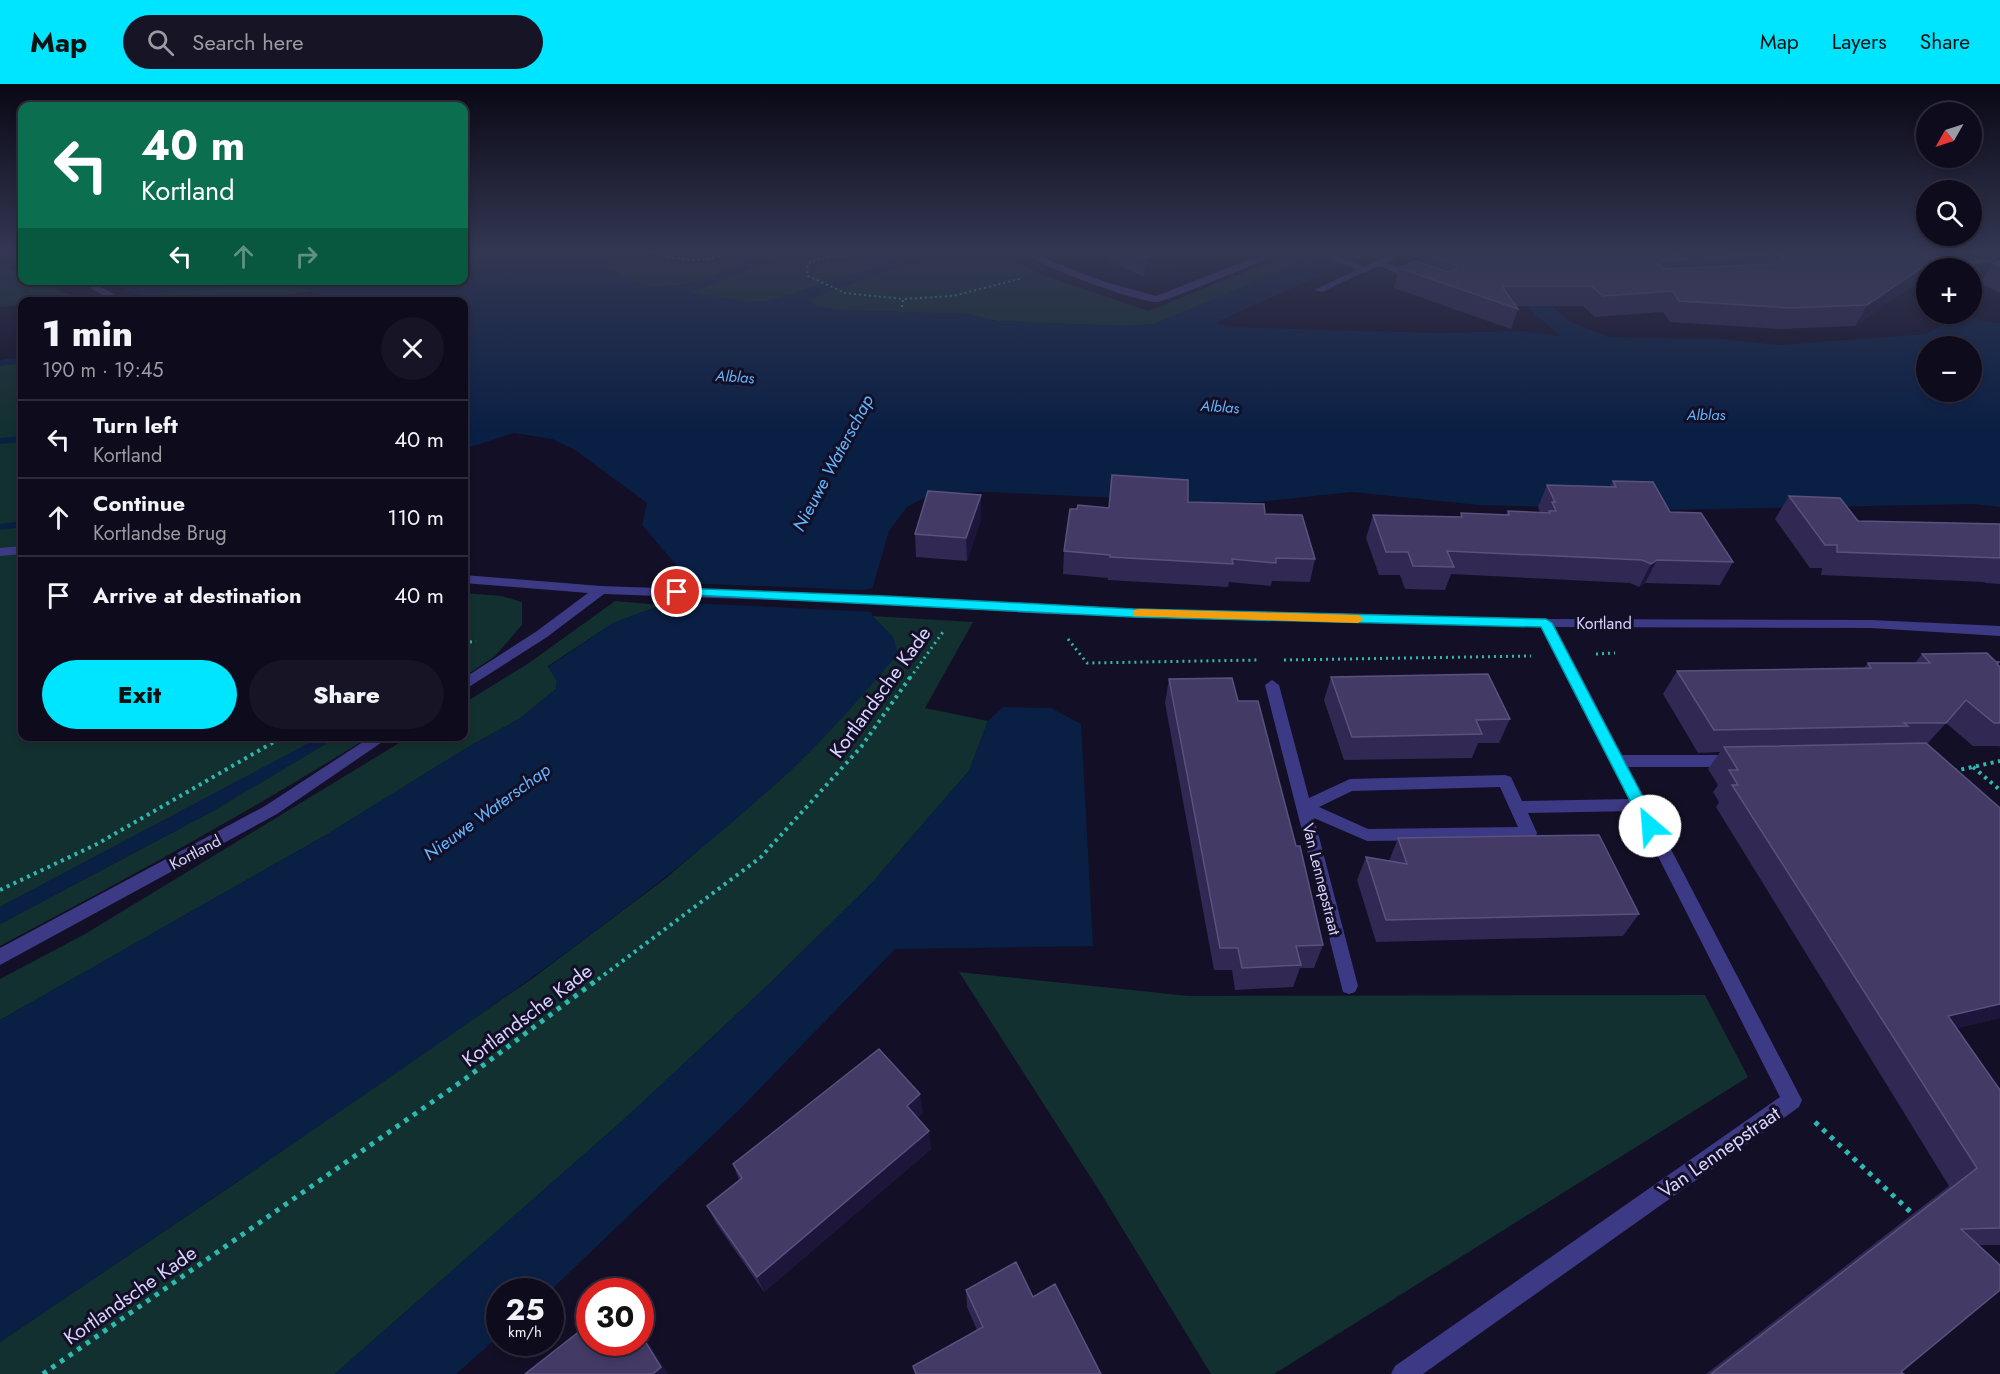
<!DOCTYPE html>
<meta charset="utf-8">
<style>
:root{--surface:#0e0b1c;--page:#171425;--text:#f1f3f6;--muted:#9b9ba3;--line:#2e2b3b;--accent:#00e5ff}
body{margin:0;font-family:Jost,sans-serif;background:var(--page);color:var(--text);height:100vh;display:flex;flex-direction:column;font-size:22px;white-space:nowrap}
*{box-sizing:border-box;margin:0}
p{font-size:20px;color:var(--muted)}
.icon{flex:none;width:33px;height:33px;fill:none;stroke:currentColor;stroke-width:2;stroke-linecap:round;stroke-linejoin:round}
.map{position:relative;flex:1;overflow:hidden}
.side{position:absolute;left:18px;top:213px;width:450px;height:444px;display:flex;flex-direction:column;background:var(--surface);border-radius:12px;box-shadow:0 3px 9px #0003,0 0 0 2px var(--line)}
.side>*{flex:none}
.top-card{position:absolute;left:18px;top:18px;width:450px;height:183px;border-radius:12px;box-shadow:0 3px 9px #0003,0 0 0 2px var(--line);background:#0b6e4f;color:#fff;overflow:hidden}
.needle{width:39px;rotate:231deg}
.tools{position:absolute;left:1916px;top:18px;display:grid;gap:12px}
.tools a{display:grid;place-items:center;width:66px;height:66px;border-radius:50%;background:var(--surface);box-shadow:0 3px 9px #0003,0 0 0 2px var(--line);font-size:30px}
.speed{position:absolute;left:486px;top:1194px;display:flex;gap:12px;font-size:30px;font-weight:700;text-align:center}
.speed>*{display:grid;place-content:center;width:78px;height:78px;border-radius:50%;background:var(--surface);box-shadow:0 3px 9px #0003,0 0 0 2px var(--line);line-height:1}
.speed small{font-size:15px;font-weight:400}
.speed .limit{border:9px solid #d22;background:#fff;color:#111}
.pin{position:absolute;display:grid;place-items:center;width:51px;height:51px;color:#fff;margin:-26px;border:3px solid #fff;border-radius:50%;box-shadow:0 2px 6px #0007}
.me{position:absolute;width:66px;margin:-33px;rotate:333deg;stroke-linejoin:round;filter:drop-shadow(0 0 4px #0008)}
.turn{display:flex;align-items:center;gap:21px;height:126px;padding:0 24px;font-size:27px}
.turn .icon{width:78px;height:78px;stroke-width:2.5}
.turn b{display:block;font-size:42px;line-height:51px}
.lanes{display:flex;align-items:center;height:57px;padding:0 24px;background:#0003;justify-content:center;gap:30px;direction:ltr}
.lanes .off{opacity:.35}
.round{display:grid;place-items:center;flex:none;width:63px;height:63px;border-radius:32px;background:var(--page)}
.overview{display:flex;align-items:center;justify-content:space-between;height:102px;padding:0 24px}
h1{font-size:36px;font-weight:800;line-height:45px}
.button{display:flex;gap:12px;margin-top:auto;padding:12px 24px}
.button a{flex:1;height:69px;border-radius:36px;background:var(--accent);color:#111;font-size:24px;font-weight:800;line-height:69px;text-align:center}
.button a+a{background:var(--page);color:var(--text)}
ul{padding:0;list-style:none}
li{display:flex;align-items:center;gap:18px;height:78px;padding:0 24px;border-top:2px solid var(--line)}
li div{flex:1}
li b{display:block;font-size:22px}
li em{font-style:normal}
header{display:flex;align-items:center;gap:36px;box-sizing:border-box;height:84px;padding:0 30px;background:var(--accent);color:#111}
header strong{font-size:28px}
nav{display:flex;gap:33px;margin-inline-start:auto;font-size:21px}
.search{width:420px;height:54px;background:var(--page);display:flex;align-items:center;gap:15px;box-sizing:border-box;padding:0 21px;border-radius:33px;color:var(--muted);font-size:22px}
.map>svg:first-child{display:block}
.green{fill:#12302f}
.water{fill:#0a1f44;fill-rule:evenodd}
.pier{fill:#130f26}
.lines{fill:none;stroke-linecap:round;stroke-linejoin:round}
.stream{fill:#0a1f44;fill-rule:evenodd}
.path-far3{stroke:#2fb8b0;stroke-width:2;stroke-dasharray:2 3;stroke-linecap:butt}
.path-far2{stroke:#2fb8b0;stroke-width:3;stroke-dasharray:2 4;stroke-linecap:butt}
.path-far1{stroke:#2fb8b0;stroke-width:4;stroke-dasharray:3 4.5;stroke-linecap:butt}
.path{stroke:#2fb8b0;stroke-width:5;stroke-dasharray:4.5 6;stroke-linecap:butt}
.lane{fill:#3d3a85;fill-rule:evenodd}
.street{fill:#3d3a85;fill-rule:evenodd}
.wall{fill:#312854}
.shaded-wall{fill:#1d163a}
.building{fill:#433a66;stroke:#5a527e;stroke-width:1.5}
.route{fill:#00e5ff;stroke:#0095a6;stroke-width:1.5}
.slow{fill:#f59e0b}
.labels{text-anchor:middle;stroke-width:6;stroke-linejoin:round;paint-order:stroke}
.far-water-label{font-size:15px;font-style:italic;fill:#62b6ff;stroke:#130f26}
.street-label{font-size:16px;fill:#d9d4ff;stroke:#130f26}
.water-label{font-size:18px;font-style:italic;fill:#62b6ff;stroke:#130f26}
.near-street-label{font-size:20px;fill:#d9d4ff;stroke:#130f26}
</style>
<header>
<strong>Map</strong>
<div class="search"><svg class="icon" aria-label="search" viewBox="0 0 24 24"><circle cx="10" cy="10" r="6"/><path d="M15 15l6 6"/></svg>Search here</div>
<nav><a>Map</a><a>Layers</a><a>Share</a></nav>
</header>
<div class="map">
<svg width="2000" height="1290" viewBox="0 0 2000 1290">
<rect width="100%" height="100%" fill="#130f26"/>
<!-- green -->
<path class="green" d="M607,168H777C740,181 688,208 649,202C632,199 614,186 599,178Z
M793,168H1000L1040,190L1148,227L1289,170C1301,175 1306,169 1317,172L1154,240L1125,242L998,237L968,230L836,226L815,222L812,219V215L817,212L921,174L917,171L768,217L750,218L689,209Z
M0,181L22,188V196L40,197L69,211L46,217L22,218V221L0,223Z
M293,196L301,204L310,207L237,218L165,217L158,212L164,209Z
M22,277V652L322,653L0,823V279Z
M464,509L502,512L522,518V541L495,572L464,593Z
M615,517L662,521L613,539L548,582L557,597L556,605L519,635L468,663L326,751L0,936V895L85,850L409,653L464,652V619L529,579Z
M872,532L973,538L925,624L988,637L969,687L870,801L768,901L631,1029L335,1290H0V1258L221,1109L533,894L666,794L779,697L893,553Z
M337,653H369C249,728 125,796 0,862V840L211,728Z
M959,888L1189,912L1705,911L1748,993L1274,1290H1211L1102,1111Z"/>
<!-- water -->
<path class="water" d="M464,168H607L600,178C612,186 626,195 641,200C688,217 745,168 793,168L690,209L750,218L768,217L917,171L921,174L817,212L812,215V219L815,222L836,226L968,230L998,237L1125,242L1154,240L1326,168H1373L1217,238V240L1230,243L1440,249L1522,247L1560,252L1512,210L1401,168H1437L1527,201L1569,237L1609,253L1722,255L1778,261L1926,250L1941,242L1931,230H1962L1983,237L2000,239V423L1972,420L1661,426L1479,421L1352,408L1259,418H1206L989,408L933,409L907,423L889,447L870,513L872,532L893,553L898,570C860,614 821,660 777,699C657,807 525,900 392,992C262,1081 131,1170 0,1258V936L326,751L468,663L519,635L556,605L557,597L548,583L613,539L662,521L690,497L642,441L647,419L575,366L552,355L514,349L464,365V218L320,217L319,210L301,204L293,197L164,209L158,212L165,217H156L104,197H140L159,200L208,196H464ZM1926,262H1971V308H1926Z
M1003,623L1051,624L1081,640L1093,862L895,865L741,1024L550,1207L500,1208L499,1252L456,1290H335L631,1029L768,901L870,801L969,687L988,637Z
M322,652L337,653L211,728L0,840V823Z"/>
<!-- pier -->
<path class="pier" d="M684,499L861,506L876,504L873,513L875,528L710,520H656Z"/>
<g class="lines">
<!-- stream -->
<path class="stream" d="M0,177L22,181V185L0,181Z
M42,196H52L61,203L54,205Z
M22,273V279L0,282V276Z
M22,352V358L0,360V354Z
M22,437V443L0,446V440Z"/>
<!-- path-far3 -->
<path class="path-far3" d="M648,168C674,174 703,182 728,168
M864,168C845,176 825,168 807,181L808,192L845,209L903,215
M902,223L903,215L953,212L1023,194"/>
<!-- path-far2 -->
<path class="path-far2" d="M1068,555L1087,579L1258,576
M464,559L476,557
M1596,570L1615,569
M1284,576L1531,572
M910,594L943,548"/>
<!-- path-far1 -->
<path class="path-far1" d="M1973,683L2000,706
M1954,687L2000,677
M0,806L97,760L284,652
M592,900L761,773L861,663L911,592"/>
<!-- path -->
<path class="path" d="M1815,1038L1917,1134
M43,1290L465,995L594,898"/>
<!-- lane -->
<path class="lane" d="M1376,177H1382L1420,193L1412,195L1376,181Z
M1361,184L1368,186L1322,208L1314,206Z
M22,462V470L0,472V464Z"/>
<!-- street -->
<path class="street" d="M0,168L22,171V177L0,174Z
M1025,168H1035L1053,178L1102,197L1156,212L1269,168H1280C1274,173 1164,218 1157,218C1137,218 1037,182 1025,168Z
M1316,168H1327L1364,183L1392,170L1399,172L1364,189Z
M1993,172L1996,173V177L1957,183L1953,180Z
M75,196H87L129,218H116Z
M464,491L601,502L885,512L1045,522L1546,535L1871,536L2000,542V552L1871,544L1555,543L1622,671H1734L1739,673L1742,677L1739,681L1734,683H1628L1802,1016L1799,1023L1423,1290H1391L1395,1282L1780,1013L1635,727L1528,729L1537,749L1535,754L1529,755L1367,757L1314,734L1358,902L1355,908L1349,910L1343,908L1265,601L1272,596L1279,601L1309,714L1350,695L1505,691L1511,693L1522,717L1629,715L1541,543L1045,530L885,520L604,510L547,553L464,606V594L537,547L588,509L464,499ZM1500,703L1518,743L1368,745L1319,723L1352,707Z
M372,652H391L277,730L0,881V864L265,722Z"/>
</g>
<!-- wall -->
<path class="wall" d="M1090,168H1212L1144,193Z
M1436,168H1962L1938,184H1926V193L1855,242L1781,245L1670,238L1663,228L1595,233L1583,222H1517L1518,225L1511,245L1394,204L1399,184L1426,180L1429,171Z
M2000,177V209L1980,199L1993,179Z
M1613,397L1670,428L1733,478L1720,501L1645,499L1639,503L1630,499L1451,490L1445,506L1405,505L1400,491H1379L1366,454L1373,431L1460,433L1461,429L1506,431L1508,427L1540,429L1538,423L1547,401L1610,403Z
M981,411V435L967,477L916,473L915,450Z
M1789,412L1858,437L2000,440V500L1986,499L1984,498L1821,491L1822,484H1810L1775,435Z
M1109,424L1265,430L1315,475L1310,498L1272,497L1271,502L1229,498L1228,503L1108,496V494L1063,490L1064,467Z
M1922,570L1997,580L2000,583V663L1999,662H1973L1946,639L1927,660L2000,724V934L1957,944L2000,1006V1161H1978L1901,1288L1904,1290H1706L1949,1102L1716,723L1719,718L1713,708L1718,701L1708,685L1720,668L1698,669L1663,610L1677,587L1864,584L1868,579H1915Z
M1331,593L1510,635L1499,659H1478L1472,674L1344,676L1324,616Z
M1169,595L1238,617L1323,861L1314,884H1300L1293,903L1235,906L1232,886H1214L1165,619Z
M1398,754L1639,830L1623,852L1376,858L1357,796L1366,773L1389,777Z
M923,1029L917,1034L931,1065L764,1208L716,1139L707,1122L739,1096L733,1080Z
M966,1206L1033,1213L1101,1290H915L913,1282L977,1246L967,1223Z"/>
<!-- shaded-wall -->
<path class="shaded-wall" d="M1162,168H1212L1144,193L1146,174Z
M1945,168H1962L1938,184H1926V193L1855,242L1867,221Z
M981,411V435L967,477L966,454Z
M1657,476L1645,499L1639,503L1651,480Z
M2000,920V934L1923,952L1948,932Z
M920,1010L923,1029L909,1040L907,1022Z
M929,1047L931,1065L764,1208L757,1193Z
M640,1245L668,1290H653L640,1249Z"/>
<!-- building -->
<path class="building" d="M1133,168H1162L1146,174Z
M1436,168H1671L1688,175L1660,177L1657,180L1665,185L1777,180L1784,174L1777,170L1710,173L1696,168H1945L1867,221L1792,224L1679,217L1673,207L1603,212L1591,202H1502L1518,225L1399,184L1416,177L1447,188L1457,186V182L1429,171Z
M2000,177V182L1993,179Z
M1112,391L1188,396V418L1264,420L1265,430L1302,431L1315,475L1276,474V479L1232,475L1233,480L1110,473V471L1064,467L1070,425H1077L1078,421L1109,424Z
M1613,397L1653,398L1670,428L1701,429L1733,478L1657,476L1651,480L1642,476L1447,467L1454,483L1413,482L1408,468H1386L1373,431L1462,433L1461,429L1509,431L1508,427L1550,429L1549,427H1556L1552,418H1555L1547,401L1616,403Z
M928,407L981,411L966,454L915,450Z
M1789,412L1840,414L1858,437L2000,440V474L1837,468V461H1825Z
M1987,569L1996,578H1999L1997,580L2000,583V639H1994L1966,616L1946,639H1904L1908,642L1714,646L1677,587L1871,584L1868,579H1930L1922,570Z
M1488,590L1510,635L1476,636L1482,650L1352,653L1331,593Z
M1232,594L1238,617H1258L1296,762H1300L1323,861L1296,862L1301,881L1242,884L1238,864H1220L1169,595Z
M1926,659L2000,724V920L1948,932L2000,1006V1144L1961,1145L2000,1181V1206L1901,1288L1904,1290H1711L1977,1084L1732,701H1738L1729,686H1738L1724,663Z
M1599,751L1639,830L1386,836L1366,773L1407,780L1398,754Z
M879,965L920,1010L907,1022L929,1047L757,1193L707,1122L742,1094L733,1080Z
M1016,1178L1033,1213L1055,1200L1101,1290H916L913,1282L983,1243L966,1206Z
M590,1239V1258H640V1249L661,1283L653,1290H525Z"/>
<!-- sky -->
<linearGradient id="sky" x2="0" y2="1"><stop stop-color="#0a0815"/><stop offset="0.48" stop-color="#333752"/><stop offset="1" stop-color="#333752" stop-opacity="0"/></linearGradient>
<rect width="2000" height="348" fill="url(#sky)"/>
<!-- route -->
<path class="route" d="M677,504L885,512L1133,525L1546,535L1552,539L1658,742L1655,746H1645L1541,543L1133,533L672,510L671,508Z"/>
<!-- slow -->
<path class="slow" d="M1139,525L1358,531L1364,535L1358,539L1134,532V526Z"/>
<g class="labels">
<!-- far-water labels -->
<g class="far-water-label">
<text transform="translate(735 293) rotate(4)" y="5">Alblas</text>
<text transform="translate(1220 323) rotate(4)" y="5">Alblas</text>
<text x="1706" y="336">Alblas</text>
</g>
<!-- street labels -->
<g class="street-label">
<text x="1604" y="545">Kortland</text>
<text transform="translate(195 768) rotate(-28)" y="6">Kortland</text>
<text transform="translate(1322 795) rotate(76)" y="6">Van Lennepstraat</text>
</g>
<!-- water labels -->
<g class="water-label">
<text transform="translate(833 379) rotate(-62)" y="6">Nieuwe Waterschap</text>
<text transform="translate(487 728) rotate(-36)" y="6">Nieuwe Waterschap</text>
</g>
<!-- near-street labels -->
<g class="near-street-label">
<text transform="translate(880 608) rotate(-54)" y="7">Kortlandsche Kade</text>
<text transform="translate(527 931) rotate(-37)" y="7">Kortlandsche Kade</text>
<text transform="translate(1719 1068) rotate(-35)" y="7">Van Lennepstraat</text>
<text transform="translate(130 1211) rotate(-35)" y="7">Kortlandsche Kade</text>
</g>
</g>
</svg>
<div class="tools">
<a><svg class="needle" viewBox="-14 -14 28 28"><path d="M0-13l5 13h-10z" fill="#e53935"/><path d="M0 13l5-13h-10z" fill="#9b9ba3"/></svg></a>
<a><svg class="icon" aria-label="search" viewBox="0 0 24 24"><circle cx="10" cy="10" r="6"/><path d="M15 15l6 6"/></svg></a>
<a>+</a>
<a>−</a>
</div>
<div class="speed"><div>25<small>km/h</small></div><div class="limit">30</div></div>
<div class="pin" style="left:677px;top:508px;background:#d93025"><svg class="icon" aria-label="arrive" viewBox="0 0 24 24"><path d="M6 21V4h12l-3 4 3 4H6"/></svg></div>
<svg class="me" style="left:1650px;top:742px" viewBox="-20 -20 40 40"><circle r="19" fill="#fff"/><path d="M0-13L10 11 0 6-10 11z" fill="#00e5ff"/></svg>
<div class="top-card">
<div class="turn"><svg class="icon" aria-label="left" viewBox="0 0 24 24"><path d="M17 20v-9H6M10 6l-5 5 5 5"/></svg><div><b>40 m</b>Kortland</div></div>
<div class="lanes"><svg class="icon" aria-label="left" viewBox="0 0 24 24"><path d="M17 20v-9H6M10 6l-5 5 5 5"/></svg><svg class="icon off" aria-label="ahead" viewBox="0 0 24 24"><path d="M12 20V5M6 11l6-6 6 6"/></svg><svg class="icon off" aria-label="right" viewBox="0 0 24 24"><path d="M7 20v-9h11M14 6l5 5-5 5"/></svg></div>
</div>
<section class="side">
<div class="overview"><div><h1>1 min</h1><p>190 m · 19:45</p></div><a class="round"><svg class="icon" aria-label="close" viewBox="0 0 24 24"><path d="M6 6l12 12M18 6L6 18"/></svg></a></div>
<ul>
<li><svg class="icon" aria-label="left" viewBox="0 0 24 24"><path d="M17 20v-9H6M10 6l-5 5 5 5"/></svg><div><b>Turn left</b><p>Kortland</p></div><em>40 m</em></li>
<li><svg class="icon" aria-label="ahead" viewBox="0 0 24 24"><path d="M12 20V5M6 11l6-6 6 6"/></svg><div><b>Continue</b><p>Kortlandse Brug</p></div><em>110 m</em></li>
<li><svg class="icon" aria-label="arrive" viewBox="0 0 24 24"><path d="M6 21V4h12l-3 4 3 4H6"/></svg><div><b>Arrive at destination</b></div><em>40 m</em></li>
</ul>
<div class="button"><a>Exit</a><a>Share</a></div>
</section>
</div>
